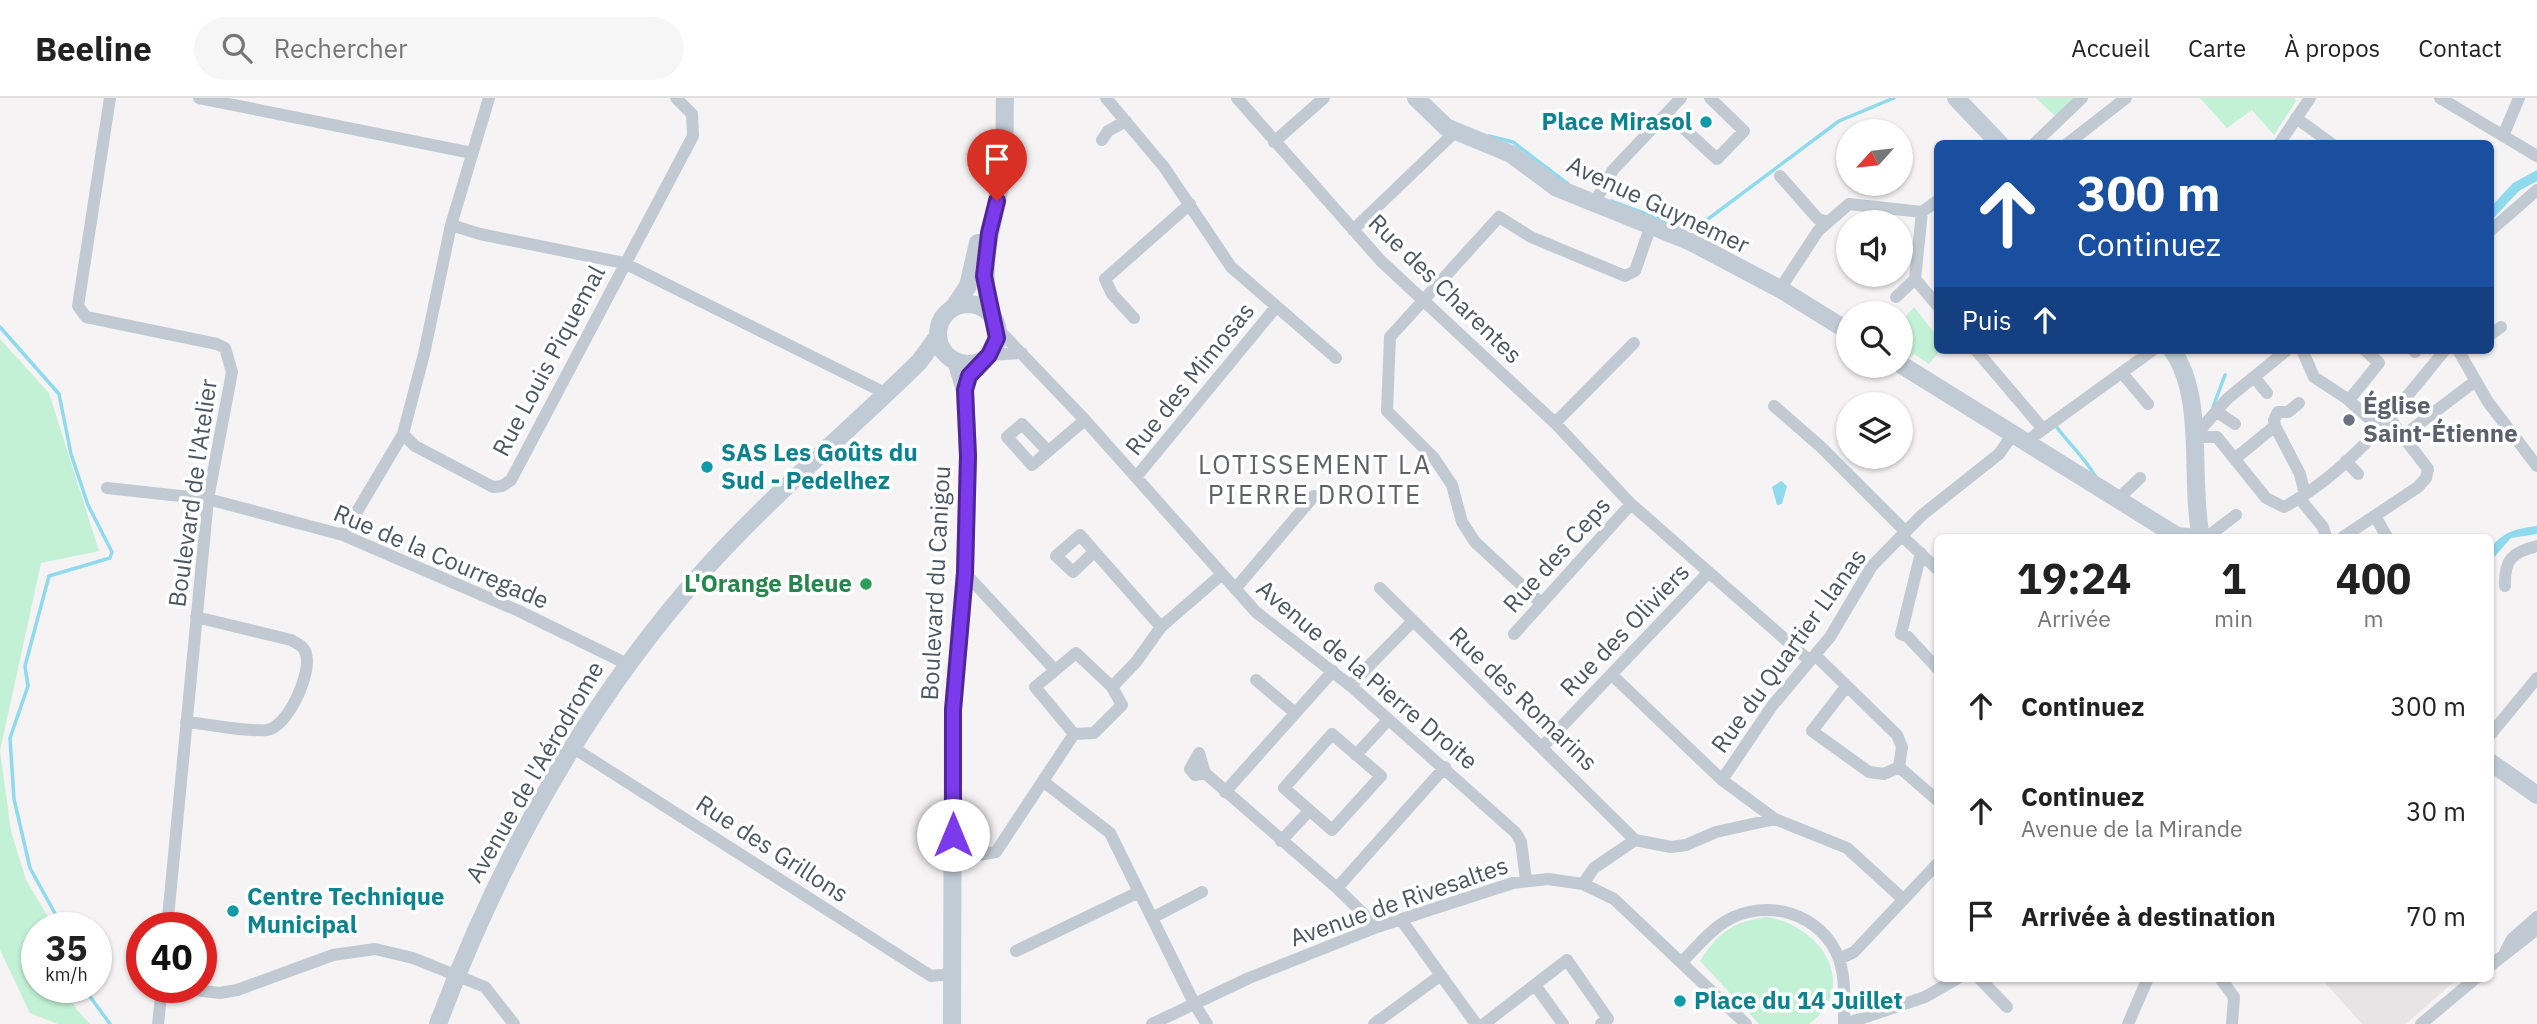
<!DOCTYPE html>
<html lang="fr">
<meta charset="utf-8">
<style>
:root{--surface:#fff;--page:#f6f6f6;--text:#222;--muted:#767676;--line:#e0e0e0}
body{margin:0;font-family:"IBM Plex Sans",sans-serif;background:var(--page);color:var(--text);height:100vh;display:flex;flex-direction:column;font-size:26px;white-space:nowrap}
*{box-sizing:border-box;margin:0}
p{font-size:23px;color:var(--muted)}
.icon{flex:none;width:38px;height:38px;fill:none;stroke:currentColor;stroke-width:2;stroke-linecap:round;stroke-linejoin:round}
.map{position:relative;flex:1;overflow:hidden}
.side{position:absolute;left:1934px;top:436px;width:560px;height:448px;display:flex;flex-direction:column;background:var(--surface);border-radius:10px;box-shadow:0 2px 5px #0004}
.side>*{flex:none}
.top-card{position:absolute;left:1934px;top:42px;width:560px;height:214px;border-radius:10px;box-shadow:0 2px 5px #0004;background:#1a4fa0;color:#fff;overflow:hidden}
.needle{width:46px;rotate:243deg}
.controls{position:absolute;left:1836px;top:21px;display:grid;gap:14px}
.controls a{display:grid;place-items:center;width:77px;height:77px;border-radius:50%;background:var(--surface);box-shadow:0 2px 5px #0004;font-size:35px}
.speed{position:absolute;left:21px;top:814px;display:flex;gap:14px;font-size:35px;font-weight:700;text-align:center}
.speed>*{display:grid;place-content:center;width:91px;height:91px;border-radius:50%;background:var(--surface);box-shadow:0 2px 5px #0004;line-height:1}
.speed small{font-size:18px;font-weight:400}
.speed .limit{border:10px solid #d22;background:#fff;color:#111}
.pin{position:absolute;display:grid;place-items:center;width:60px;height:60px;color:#fff;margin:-72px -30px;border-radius:50% 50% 50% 0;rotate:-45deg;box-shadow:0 0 7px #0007}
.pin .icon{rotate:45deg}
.me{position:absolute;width:77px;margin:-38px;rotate:0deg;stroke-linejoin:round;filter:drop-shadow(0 0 5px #0008)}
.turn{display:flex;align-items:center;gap:24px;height:147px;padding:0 28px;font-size:32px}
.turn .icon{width:91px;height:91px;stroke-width:2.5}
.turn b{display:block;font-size:49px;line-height:60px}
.then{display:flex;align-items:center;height:66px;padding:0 28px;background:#0003;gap:14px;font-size:26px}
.eta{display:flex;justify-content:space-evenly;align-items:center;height:119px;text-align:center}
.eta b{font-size:42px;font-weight:700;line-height:49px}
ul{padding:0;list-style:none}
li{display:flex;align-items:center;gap:21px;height:105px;padding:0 28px}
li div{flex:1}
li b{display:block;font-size:26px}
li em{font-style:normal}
header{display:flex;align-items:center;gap:42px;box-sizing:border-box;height:98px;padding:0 35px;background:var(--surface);border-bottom:2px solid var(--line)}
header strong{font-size:33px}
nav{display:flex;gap:38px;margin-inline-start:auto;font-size:24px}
.search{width:490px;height:63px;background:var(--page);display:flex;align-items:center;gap:18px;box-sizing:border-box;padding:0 24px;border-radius:38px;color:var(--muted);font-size:26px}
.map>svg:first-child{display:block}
.education{fill:#e6e4e5}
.green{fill:#c3f1d5}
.water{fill:#90daee}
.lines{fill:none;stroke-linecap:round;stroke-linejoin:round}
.stream{stroke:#90daee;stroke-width:3.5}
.street{stroke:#c1cad2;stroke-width:12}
.secondary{stroke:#c1cbd6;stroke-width:18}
.route-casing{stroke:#51269a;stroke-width:18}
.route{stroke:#7c3aed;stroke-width:12}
.culture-dot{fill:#0f9aa8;stroke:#fff;stroke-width:2.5}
.worship-dot{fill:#6b7280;stroke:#fff;stroke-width:2.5}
.leisure-dot{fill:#2e9e5b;stroke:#fff;stroke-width:2.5}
.labels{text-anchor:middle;stroke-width:7;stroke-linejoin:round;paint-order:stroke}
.culture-label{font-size:24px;font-weight:bold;fill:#0d838f;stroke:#fff;text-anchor:start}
.street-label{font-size:24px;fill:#4a5661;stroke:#fff}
.worship-label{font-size:24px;font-weight:bold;fill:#5b616d;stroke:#fff;text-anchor:start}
.leisure-label{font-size:24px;font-weight:bold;fill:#27864d;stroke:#fff;text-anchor:end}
.neighbourhood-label{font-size:26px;letter-spacing:2px;fill:#5f6368;stroke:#fff}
</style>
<header>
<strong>Beeline</strong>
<div class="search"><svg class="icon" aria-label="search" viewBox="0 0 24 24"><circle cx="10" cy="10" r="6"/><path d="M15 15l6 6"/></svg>Rechercher</div>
<nav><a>Accueil</a><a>Carte</a><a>À propos</a><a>Contact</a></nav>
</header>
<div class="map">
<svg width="2537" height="926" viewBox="0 0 2537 926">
<rect width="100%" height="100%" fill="#f5f3f3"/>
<!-- education -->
<path class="education" d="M2321,880H2458L2406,926H2362Z"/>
<!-- green -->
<path class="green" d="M2036,0H2078L2057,20Z
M2200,0H2294L2296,3L2274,37L2252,12L2227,30Z
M1914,209L1937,238V252H1941L1929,266L1914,256L1909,260L1901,254V224Z
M0,241L49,295L99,453L41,465L0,653L11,733L26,782L50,822V829L37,830V889H65L76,911L90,926H58L30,915L0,852Z
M1766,819C1819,826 1862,887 1809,926H1759L1700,863C1718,835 1732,824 1766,819Z"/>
<!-- water -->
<path class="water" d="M2537,72V83L2519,93L2490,124V110L2513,85Z
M1781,383L1787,388L1782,406L1777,407L1772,389Z
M2537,428V436L2511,440L2490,464V450C2505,433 2515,431 2537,428Z"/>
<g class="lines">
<!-- stream -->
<path class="stream" d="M1489,38L1513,44L1568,86
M1611,103L1692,133L1839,23L1894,0
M0,229L59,296L71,356L88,407L112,454L110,460L49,478L25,568L28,588L10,640L14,701L30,770L63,830
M2213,309L2225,277
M2055,327C2069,346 2086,361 2097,381
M83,889L110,926"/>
<!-- street -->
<path class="street" d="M110,0L78,208L86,219L217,246L225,250L232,274L208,401L167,830
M199,0L472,55
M1106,0L1164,69L1231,169L1336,260
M1237,0L1381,163L1555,325L1631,406L1810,563
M2440,0L2537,58
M1667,15L1717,61L1744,33L1710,0
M2296,20L2332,46
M2503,38L2519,0
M1102,42L1108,33L1126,23
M1274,44L1324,0
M2034,46L2082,0
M2067,46L2126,0
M2279,46L2310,0
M1780,78L1818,121L1828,124
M1593,107L1613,72L1681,0
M1922,114L1915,181L1937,207
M451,127L489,0
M1353,132L1455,34
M2490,133L2537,92
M1780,191L1818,133L1849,106L1922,114L1937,103
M1896,199L1915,181
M1134,220L1112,196L1105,181L1190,106
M997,230L1085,322L1256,514L1352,589L1516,735L1521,744L1526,782
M2490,237L2501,229
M1976,252L2043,331
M2302,252L2314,279L2346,300L2380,330
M2458,252L2488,304L2537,368
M2415,254L2417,252
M989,257L1022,255
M2122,275L2148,306
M2254,279L2267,295
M2349,302L2379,265L2365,252
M1774,308L1821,349L1906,434
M2217,314L2235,326
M2278,314L2274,322L2275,328L2300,376L2305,396
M2278,314H2288L2299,305
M1555,325L1634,245
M403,336L415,348L493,389L502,388L511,382L693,38L692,16L676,0
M2403,338L2474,284
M2194,339H2217L2266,400L2284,409C2351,373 2397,310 2445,252
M2194,339L2227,301L2287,252
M2027,343L2153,252
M1048,353L1022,326L1007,339L1032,367L1085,322
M2237,359L2275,328
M2346,363L2358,376
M1137,378L1276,209
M107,390L208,401L343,437L519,513L627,566
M2118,401L2140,380
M2300,401L2323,429L2326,439
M2375,418L2387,439
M343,437L403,336L424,256L451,127L480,136L624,165L885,295
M1902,438L1937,471
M2207,439L2236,417
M2343,439L2418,389L2426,380L2428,371L2389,320
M1094,454L1073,474L1056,458L1080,437L1161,529
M1921,455L1901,536L1908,539L1937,570
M965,475L1054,571
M2505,488C2504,462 2512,454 2537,448
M1380,490L1635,742
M1235,491L1314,398
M1541,505L1475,444L1462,424L1452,387L1434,360L1387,313L1390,239L1499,119L1531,139L1625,178L1635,173L1650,130
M1514,536L1631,406
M1076,555L1112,589L1122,607L1094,635L1074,636L1035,589Z
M1815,557L1897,637L1902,649L1899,669L1937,702
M1612,577L1722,682L1775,721L1847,750L1903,801
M1256,582L1294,614
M1112,589L1136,564L1161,529L1221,477
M1352,589L1356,581L1413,523
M1846,589L1812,633L1869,674L1884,676L1899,669
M186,624C211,626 242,634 267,632C288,629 312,575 306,556C304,548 298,546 291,542L196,519
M1332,636L1381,678L1332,732L1284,690Z
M2490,637L2537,580
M1543,648L1708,475
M572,649L931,878L952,876
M1199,655L1205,675L1195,677L1190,671Z
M1356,657L1388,622
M1205,675L1337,790L1377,829
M1722,682L1772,608L1830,539L1872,468L1922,417L1999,356L2013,336
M1044,684L1110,735L1195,907L1207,926
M1225,694L1333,573
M1281,743L1309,713
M953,761L996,754L1074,636
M1583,786L1594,770L1635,742L1671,749L1686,747L1716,734L1775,721
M1337,790L1445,669
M1152,820L1202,794
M1402,823L1476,926
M1016,853L1139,794
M2505,854L2512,841L2537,819
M1839,861L1854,854L1937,766
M1682,864C1696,850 1709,833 1726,823C1766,799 1822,815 1839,861C1846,881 1844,905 1844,926
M2490,868L2537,831
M1979,880L2007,909
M2220,880L2234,899L2232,926
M1535,887L1563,926
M170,889L220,895L237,892L333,857L375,851L413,860L485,889L514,926
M158,926L162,889
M1152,926L1249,880L1377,829L1513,785L1548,781L1583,786L1614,801L1746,926
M1374,926L1441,877
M1484,926L1567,862L1608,921L1601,926
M1845,926L1925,899L1958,880
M2128,926L2148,880
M2421,926L2476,880"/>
<!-- secondary -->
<path class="secondary" d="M1416,0L1446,29L1511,56L1557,90L1691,144L1780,191L1848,233
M1956,0L2000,46
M938 236a30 30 0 1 1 60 0a30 30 0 1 1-60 0Z
M954,209L968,188L978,145
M991,217C977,163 994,129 1002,77C1006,52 1004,25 1005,0
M2172,252C2206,299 2189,382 2201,439
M1900,266L2177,438L2188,439
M2490,664L2537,697
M438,926C500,760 588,602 707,469C773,396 849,333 919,264L938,238
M952,926L953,612L965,475L968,358L965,292L956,263"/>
</g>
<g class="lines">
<defs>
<path id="route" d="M953,737V612L965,475L968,358L965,292L969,278L989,257L997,240L984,178L989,135L997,103"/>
</defs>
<!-- route casing -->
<use href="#route" class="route-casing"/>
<!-- route -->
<use href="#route" class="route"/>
</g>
<!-- markers -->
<g class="culture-dot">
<circle cx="1706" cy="24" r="7"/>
<circle cx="707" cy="369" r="7"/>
<circle cx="233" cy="813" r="7"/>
<circle cx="1680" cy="903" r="7"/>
</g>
<circle class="worship-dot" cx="2349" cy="322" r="7"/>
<circle class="leisure-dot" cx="866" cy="486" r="7"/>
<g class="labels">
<!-- culture labels -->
<g class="culture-label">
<text x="1692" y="32" text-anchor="end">Place Mirasol</text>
<text x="721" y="363">SAS Les Goûts du<tspan x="721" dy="28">Sud - Pedelhez</tspan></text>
<text x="247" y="807">Centre Technique<tspan x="247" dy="28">Municipal</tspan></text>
<text x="1694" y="911">Place du 14 Juillet</text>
</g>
<!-- street labels -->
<g class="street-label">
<text transform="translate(1658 107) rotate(25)" y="8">Avenue Guynemer</text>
<text transform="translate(1445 191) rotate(44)" y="8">Rue des Charentes</text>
<text transform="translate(549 263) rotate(-62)" y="8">Rue Louis Piquemal</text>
<text transform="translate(1190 281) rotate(-51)" y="8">Rue des Mimosas</text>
<text transform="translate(193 395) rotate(-82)" y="8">Boulevard de l'Atelier</text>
<text transform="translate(1557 457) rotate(-48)" y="8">Rue des Ceps</text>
<text transform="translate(441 459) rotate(23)" y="8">Rue de la Courregade</text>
<text transform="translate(936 485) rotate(-87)" y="8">Boulevard du Canigou</text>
<text transform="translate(1625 532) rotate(-46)" y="8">Rue des Oliviers</text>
<text transform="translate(1789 553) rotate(-54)" y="8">Rue du Quartier Llanas</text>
<text transform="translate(1367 577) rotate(40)" y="8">Avenue de la Pierre Droite</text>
<text transform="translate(1523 601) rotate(44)" y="8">Rue des Romarins</text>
<text transform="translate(535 674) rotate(-60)" y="8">Avenue de l'Aérodrome</text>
<text transform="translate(772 751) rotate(33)" y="8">Rue des Grillons</text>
<text transform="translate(1399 804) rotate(-19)" y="8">Avenue de Rivesaltes</text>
</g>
<!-- worship labels -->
<g class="worship-label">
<text x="2363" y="316">Église<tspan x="2363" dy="28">Saint-Étienne</tspan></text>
</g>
<!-- leisure labels -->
<g class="leisure-label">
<text x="852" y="494">L'Orange Bleue</text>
</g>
<!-- neighbourhood labels -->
<g class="neighbourhood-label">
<text x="1315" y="376">LOTISSEMENT LA<tspan x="1315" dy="30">PIERRE DROITE</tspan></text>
</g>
</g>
</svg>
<div class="controls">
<a><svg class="needle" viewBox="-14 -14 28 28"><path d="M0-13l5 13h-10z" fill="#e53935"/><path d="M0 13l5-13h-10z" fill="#767676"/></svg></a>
<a><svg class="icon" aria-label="sound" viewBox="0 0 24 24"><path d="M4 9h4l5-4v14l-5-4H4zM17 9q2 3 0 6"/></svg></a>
<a><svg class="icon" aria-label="search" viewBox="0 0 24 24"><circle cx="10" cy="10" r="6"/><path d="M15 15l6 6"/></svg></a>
<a><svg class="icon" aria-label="layers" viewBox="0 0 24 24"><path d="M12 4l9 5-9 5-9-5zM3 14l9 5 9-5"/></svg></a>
</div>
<div class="speed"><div>35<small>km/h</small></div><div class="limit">40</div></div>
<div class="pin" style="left:997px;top:103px;background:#d93025"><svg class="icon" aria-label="arrive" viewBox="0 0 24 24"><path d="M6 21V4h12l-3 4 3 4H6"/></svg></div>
<svg class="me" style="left:953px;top:737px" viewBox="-20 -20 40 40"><circle r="19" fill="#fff"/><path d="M0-13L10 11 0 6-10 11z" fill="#7c3aed"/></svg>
<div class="top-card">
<div class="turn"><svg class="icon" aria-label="ahead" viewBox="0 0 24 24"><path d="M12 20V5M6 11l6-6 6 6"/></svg><div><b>300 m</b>Continuez</div></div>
<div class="then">Puis<svg class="icon" aria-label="ahead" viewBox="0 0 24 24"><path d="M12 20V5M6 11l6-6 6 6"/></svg></div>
</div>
<section class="side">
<div class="eta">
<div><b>19:24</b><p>Arrivée</p></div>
<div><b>1</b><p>min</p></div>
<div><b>400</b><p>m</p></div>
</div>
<ul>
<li><svg class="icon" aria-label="ahead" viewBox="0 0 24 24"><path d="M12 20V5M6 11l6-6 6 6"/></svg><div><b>Continuez</b></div><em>300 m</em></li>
<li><svg class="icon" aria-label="ahead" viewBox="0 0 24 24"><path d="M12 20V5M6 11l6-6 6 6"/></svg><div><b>Continuez</b><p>Avenue de la Mirande</p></div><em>30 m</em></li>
<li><svg class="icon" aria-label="arrive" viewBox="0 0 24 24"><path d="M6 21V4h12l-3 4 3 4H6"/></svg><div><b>Arrivée à destination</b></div><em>70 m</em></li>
</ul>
</section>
</div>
